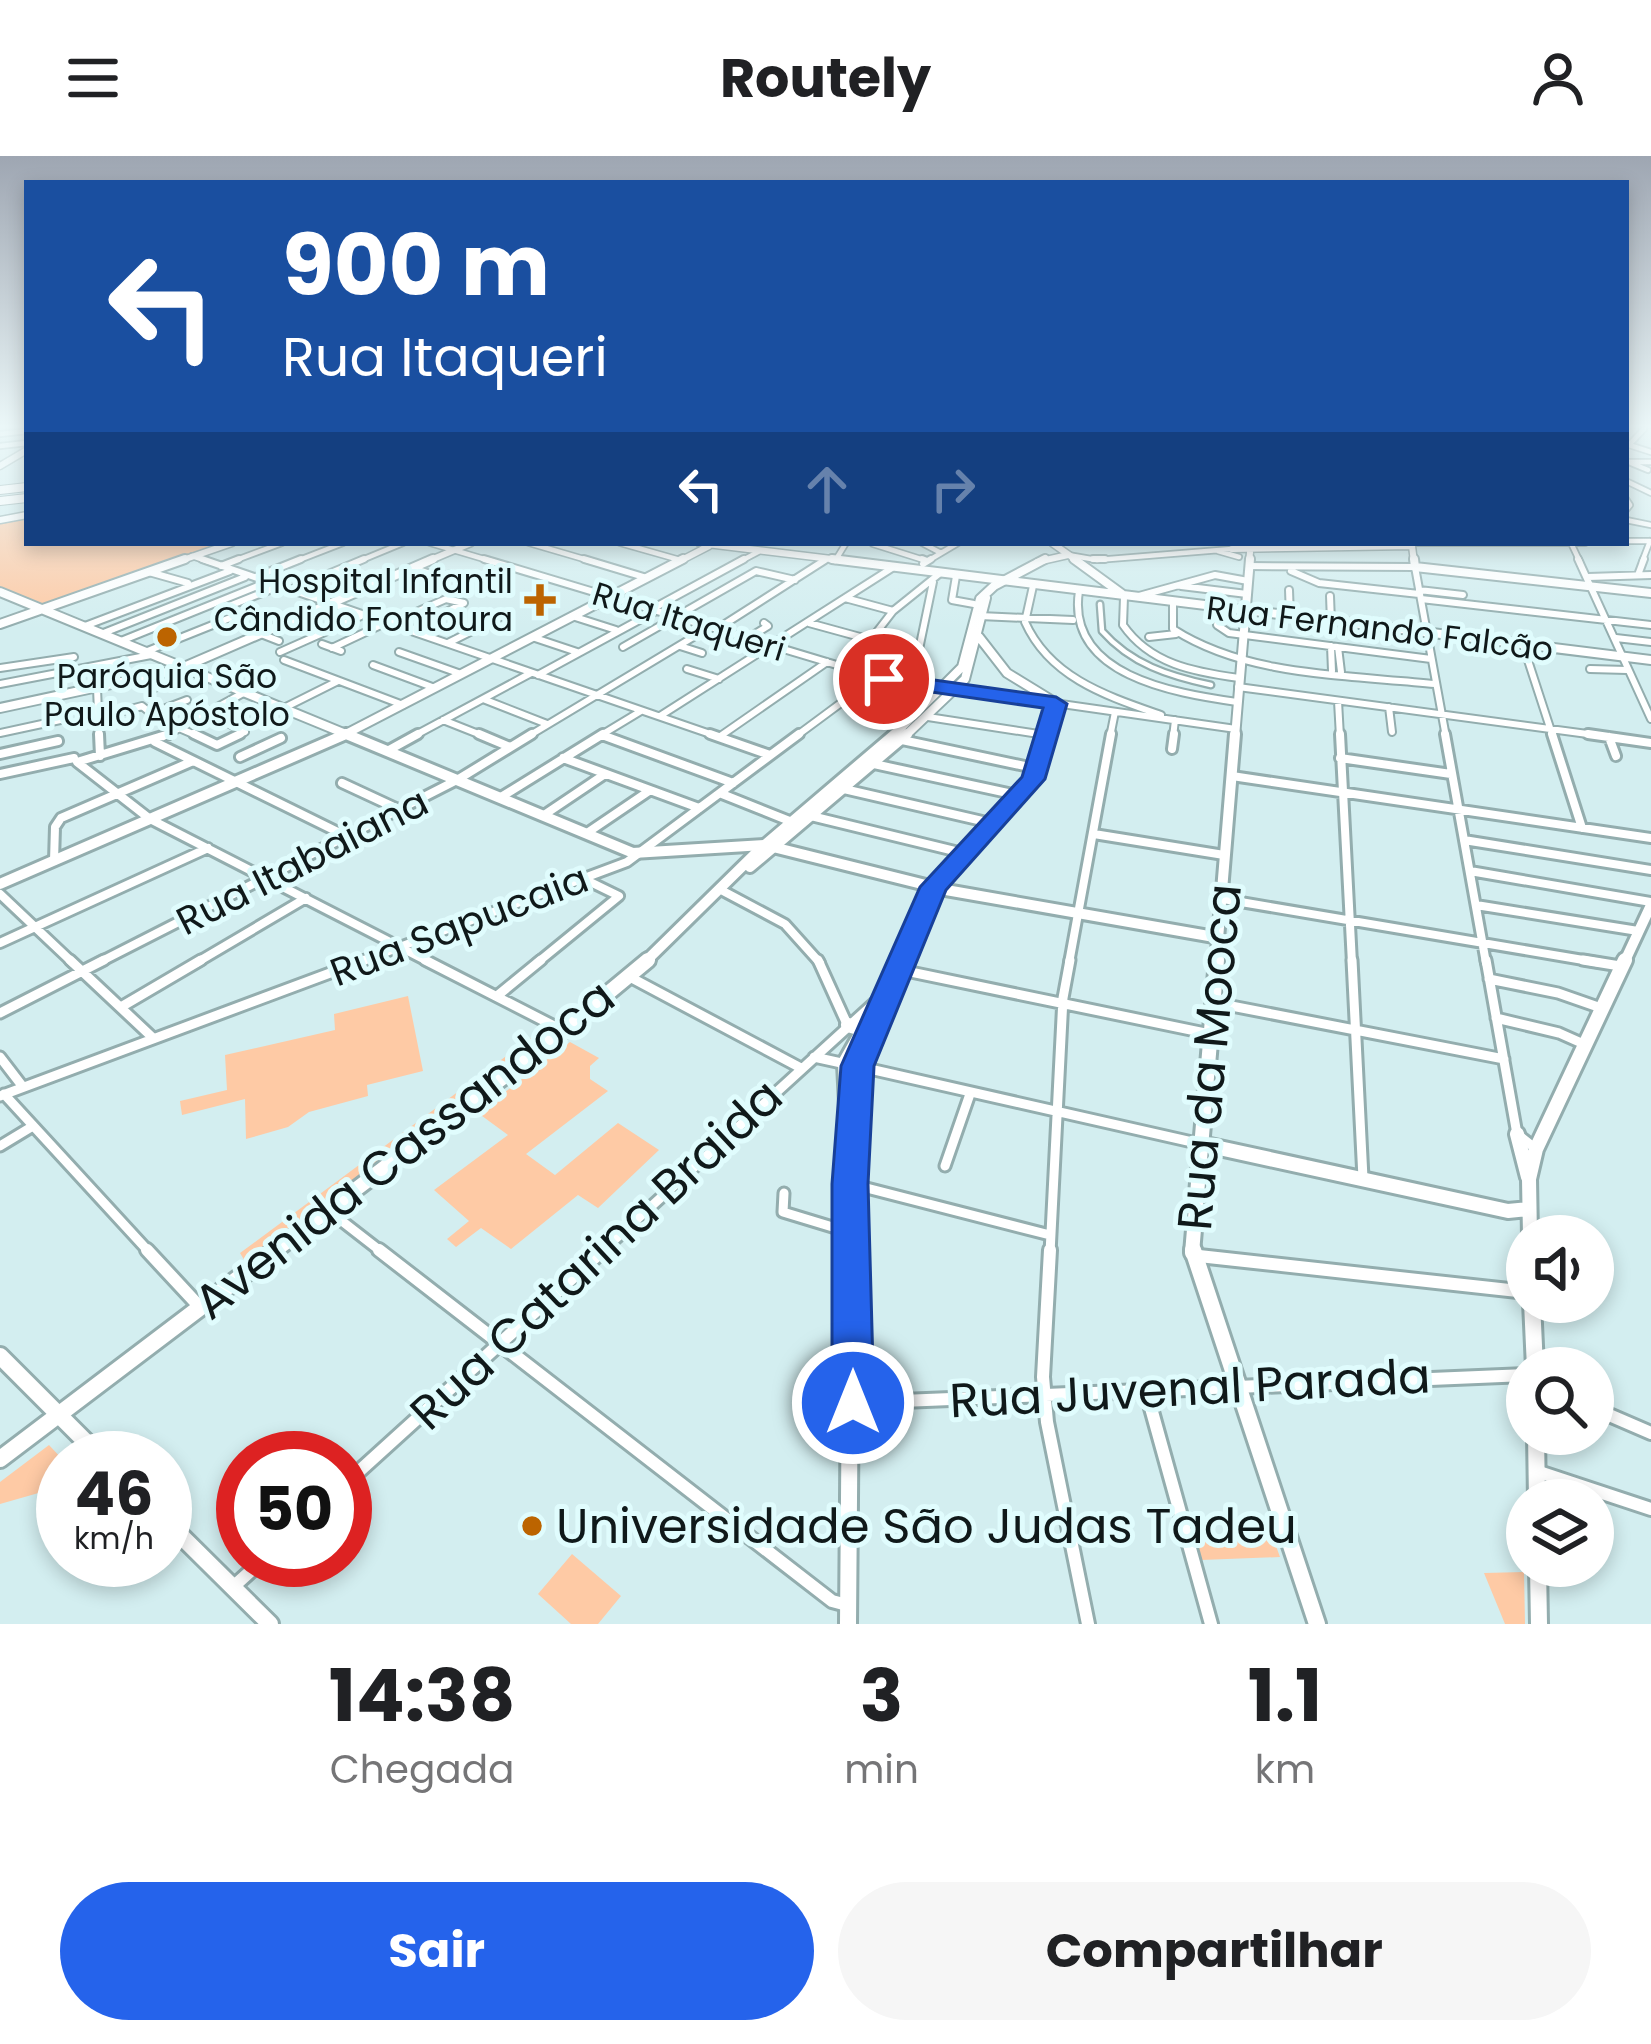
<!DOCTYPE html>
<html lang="pt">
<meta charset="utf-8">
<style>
:root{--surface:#fff;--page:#f6f6f6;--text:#202124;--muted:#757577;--accent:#2563eb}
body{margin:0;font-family:Poppins,sans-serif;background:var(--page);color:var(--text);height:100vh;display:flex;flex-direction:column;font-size:45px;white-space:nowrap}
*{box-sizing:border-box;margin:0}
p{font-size:39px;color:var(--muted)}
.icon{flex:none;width:66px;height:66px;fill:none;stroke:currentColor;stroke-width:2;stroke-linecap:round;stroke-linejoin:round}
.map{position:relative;height:1468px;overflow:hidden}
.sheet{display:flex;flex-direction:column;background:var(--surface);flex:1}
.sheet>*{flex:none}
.banner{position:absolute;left:24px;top:24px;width:1605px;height:366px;border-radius:0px;box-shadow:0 6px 18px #0003;background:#1a4fa0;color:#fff;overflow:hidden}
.fabs{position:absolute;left:1506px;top:1059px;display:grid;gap:24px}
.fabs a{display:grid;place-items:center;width:108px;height:108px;border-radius:50%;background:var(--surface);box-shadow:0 6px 18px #0003;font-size:60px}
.speed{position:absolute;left:36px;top:1275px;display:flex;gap:24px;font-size:60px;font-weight:700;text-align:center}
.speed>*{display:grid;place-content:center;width:156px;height:156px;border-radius:50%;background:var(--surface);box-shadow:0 6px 18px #0003;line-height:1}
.speed small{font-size:30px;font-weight:400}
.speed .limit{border:18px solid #d22;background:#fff;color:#111}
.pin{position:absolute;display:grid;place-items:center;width:102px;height:102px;color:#fff;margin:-51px;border:6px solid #fff;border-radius:50%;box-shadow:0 3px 12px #0007}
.me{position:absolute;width:132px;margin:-66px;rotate:0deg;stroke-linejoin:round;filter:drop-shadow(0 0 9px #0008)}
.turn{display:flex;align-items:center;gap:42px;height:252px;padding:0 60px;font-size:54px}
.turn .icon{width:156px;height:156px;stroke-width:2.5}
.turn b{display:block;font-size:84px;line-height:102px}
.lanes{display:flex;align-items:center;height:114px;padding:0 60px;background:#0003;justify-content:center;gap:60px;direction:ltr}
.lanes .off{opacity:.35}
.eta{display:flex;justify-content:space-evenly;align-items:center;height:204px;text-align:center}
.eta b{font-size:72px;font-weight:700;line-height:84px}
.cta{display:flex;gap:24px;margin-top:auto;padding:24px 60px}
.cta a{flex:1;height:138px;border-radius:72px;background:var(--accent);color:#fff;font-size:48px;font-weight:700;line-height:138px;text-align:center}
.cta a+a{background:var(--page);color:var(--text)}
header{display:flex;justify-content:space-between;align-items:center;height:156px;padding:0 60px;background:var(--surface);font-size:54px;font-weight:700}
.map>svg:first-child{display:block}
.green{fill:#fecaa5}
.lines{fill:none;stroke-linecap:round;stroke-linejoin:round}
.pedestrian-casing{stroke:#93adae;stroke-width:9}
.minor-far4-casing{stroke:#93adae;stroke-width:8}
.minor-far3-casing{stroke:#93adae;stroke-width:10}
.minor-far2-casing{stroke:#93adae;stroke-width:14}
.minor-far1-casing{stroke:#93adae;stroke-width:15}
.minor-casing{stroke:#93adae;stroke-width:18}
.tertiary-far4-casing{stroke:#93adae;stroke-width:9}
.tertiary-far3-casing{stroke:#93adae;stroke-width:12}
.tertiary-far2-casing{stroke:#93adae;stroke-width:16}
.tertiary-far1-casing{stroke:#93adae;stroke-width:20}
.tertiary-casing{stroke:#93adae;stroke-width:22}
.secondary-far4-casing{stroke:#93adae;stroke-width:9}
.secondary-far3-casing{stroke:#93adae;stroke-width:12}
.secondary-far2-casing{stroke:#93adae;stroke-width:16}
.secondary-far1-casing{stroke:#93adae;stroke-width:20}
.secondary-casing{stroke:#93adae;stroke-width:22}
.trunk-casing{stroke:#93adae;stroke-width:10}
.pedestrian{stroke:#fff;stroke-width:4.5}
.minor-far4{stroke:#fff;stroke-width:4.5}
.minor-far3{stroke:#fff;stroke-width:6}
.minor-far2{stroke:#fff;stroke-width:8}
.minor-far1{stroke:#fff;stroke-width:9}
.minor{stroke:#fff;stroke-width:12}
.tertiary-far4{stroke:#fff;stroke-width:6}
.tertiary-far3{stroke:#fff;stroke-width:8}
.tertiary-far2{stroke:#fff;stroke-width:10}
.tertiary-far1{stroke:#fff;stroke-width:14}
.tertiary{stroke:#fff;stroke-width:16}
.secondary-far4{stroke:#fff;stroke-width:6}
.secondary-far3{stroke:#fff;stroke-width:8}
.secondary-far2{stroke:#fff;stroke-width:10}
.secondary-far1{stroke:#fff;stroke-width:14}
.secondary{stroke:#fff;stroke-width:16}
.trunk{stroke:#fff;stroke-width:8}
.route{fill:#2563eb;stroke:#184099;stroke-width:3}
.poi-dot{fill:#bc6400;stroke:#e0fcfd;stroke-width:4.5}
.labels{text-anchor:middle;stroke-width:10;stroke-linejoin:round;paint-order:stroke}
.far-poi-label{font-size:33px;fill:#10191a;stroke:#e0fcfd;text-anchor:end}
.far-street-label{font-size:33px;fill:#10191a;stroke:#e0fcfd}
.street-label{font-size:39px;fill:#10191a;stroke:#e0fcfd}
.near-street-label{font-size:48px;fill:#10191a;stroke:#e0fcfd}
.near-poi-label{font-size:48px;fill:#10191a;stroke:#e0fcfd;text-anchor:start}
</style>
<header><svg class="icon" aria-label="menu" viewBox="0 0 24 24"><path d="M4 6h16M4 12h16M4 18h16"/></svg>Routely<svg class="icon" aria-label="person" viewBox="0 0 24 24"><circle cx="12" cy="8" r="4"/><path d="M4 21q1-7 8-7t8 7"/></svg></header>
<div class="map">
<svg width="1651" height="1468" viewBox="0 0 1651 1468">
<rect width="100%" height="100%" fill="#d3eef0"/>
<!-- green -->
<path class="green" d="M27,360V387H222L45,452L0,433V365Z
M408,840L423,915L367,929L368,940L309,956L288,971L246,983L245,943L182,959L180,945L227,934L225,899L335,874L334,858Z
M544,872L549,878L246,1107L240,1097Z
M570,886L599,902L590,910V923L608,935L526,998L555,1019L618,967L659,994L598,1052L578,1039L511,1093L481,1072L456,1091L447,1083L469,1065L434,1034L508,979L478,957Z
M49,1289L63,1304V1330L0,1348V1326Z
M1272,1379L1280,1401L1201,1404L1195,1382Z
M572,1398L621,1440L598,1468H571L538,1438Z
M1524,1416L1525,1468H1505L1484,1417Z"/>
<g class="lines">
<defs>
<path id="pedestrian" d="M1100,448L1102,475C1131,508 1169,520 1211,529"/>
<path id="minor-far4" d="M0,278L27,275
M1626,288L1651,296
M1629,289L1644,273
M0,290L27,287
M1626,306H1651
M1631,307L1648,314
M1626,325L1651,337
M1626,343L1630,349L1626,354
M1626,364L1651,369
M1626,385H1650
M430,387L494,406
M529,387L594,406
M620,387L680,404
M922,387L941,397
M1413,387H1585
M1571,387L1580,406
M873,388L927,405
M1218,395L1239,401
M1068,399L1097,404L1232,393
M192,400L210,406
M835,405L846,387
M231,406L282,387
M294,406L343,387
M357,406L403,387
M739,406L758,396
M926,406L958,387
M1642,406L1650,385"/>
<path id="minor-far3" d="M202,403L719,581
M484,403L880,522L1236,573
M584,403L647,422
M922,403L927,405
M1093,403H1105
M1578,403L1651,563
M923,408L931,403
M221,410L239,403
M1249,410L1415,411L1446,581
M413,412L442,422
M1291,415L1319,427L1419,438
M149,416L188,427
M1638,419L1644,403
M956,420L952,444L974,448
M256,421L301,403
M1588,421L1651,419
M430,427L450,418
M1033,430L1025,466C1050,522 1107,540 1161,559
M1181,430L1247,438
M290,434L364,403
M1289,434L1290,461
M1419,434L1463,439
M1079,435C1066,519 1173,537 1237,546
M1139,440L1215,419L1248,425
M1330,440L1331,466
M1124,441L1123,469C1150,508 1194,516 1239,522
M845,442L893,455
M1421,443L1651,469
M1173,447V473C1247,521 1349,519 1435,528
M229,450L277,431
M1220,452L1217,469L1229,477L1431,503
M248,453L286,466
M652,453L744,403
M572,460L616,474
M980,460L1073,464
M391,467L446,443L464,447L410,475
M809,467L871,484
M85,470L230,415
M717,473L825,404
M101,478L245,421
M261,478L279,485
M532,481L577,496
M750,481L768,470L764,467
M1149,481L1176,478
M1616,482L1651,486
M121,485L265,427
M448,487L506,458
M322,488L341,495
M1523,489L1553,581
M680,490L702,497
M1331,490L1332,515
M623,491L756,415L795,424
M1338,491L1341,516
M332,492L385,467
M145,496L230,462
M280,496L361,460
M399,496L461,518
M284,504L403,549
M373,509L435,532
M0,512L74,501
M849,512L893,455L939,418
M687,513L719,523
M1590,513L1627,514
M538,519L654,456
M149,521L160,529L149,535
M912,527L933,426
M0,528L151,499
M1238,531L1610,581
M97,532L99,581
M483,543L547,568
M1338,545L1340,581
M1389,551L1392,576
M284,552L338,525
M153,557L187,544
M209,557L245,576L233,581
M660,560L892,412
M101,561L142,550L159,564
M928,561L1045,579
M443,564L486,581
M179,572L200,581
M0,577L65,563
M602,579L609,581
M163,581L245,536
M412,581L531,517
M527,581L710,471
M598,581L641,555
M719,581L827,506
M795,581L876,521
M1110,581L1115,556
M1173,581L1175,564"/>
<path id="minor-far2" d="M99,578L100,600
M169,578L77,606L150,663L431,807
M194,578L217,589L240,578
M479,578L510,591
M710,578L770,599
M1340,578L1352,807
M1445,578L1486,807
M1552,578L1582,672
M1588,578L1651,587
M602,579L733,627
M1609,581L1616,600
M902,584L1039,613
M155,586L346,680
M1172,593L1174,578
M389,594L418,578
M0,598L58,585
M240,601L281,582
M563,602L699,652
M1340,602L1451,618
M874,608L1017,639
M0,618L74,602
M1232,620L1651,682
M342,627L398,653
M844,633L991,667
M722,638L792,666
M501,641L603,578
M544,659L605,618
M811,660L963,697
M587,677L649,635
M1094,678L1224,699
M1464,684L1651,714
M54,705L55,671L61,662L193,605
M1470,715L1651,746
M723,735L785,768L820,807
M0,738L73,807
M1223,743L1601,807
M1476,749L1638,775
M0,787L208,692
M98,807L457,624L532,578
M196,807L306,742
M357,807L627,706L799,578
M537,807L619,740L582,722
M1069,807L1111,578"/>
<path id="minor-far1" d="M70,804L153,882
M425,804L562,874
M818,804L847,868
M1352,804L1363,1022
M1486,804L1517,978L1536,993
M1583,804L1620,810
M901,814L1210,878
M628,820L799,911
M1489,823L1558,837L1601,852
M497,840L541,804
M1216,847L1504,903
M121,851L201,804
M0,857L104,804
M1496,862L1559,877L1586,889
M0,901L23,931
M814,901L846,908
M861,911L1201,988
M4,938L150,1097
M0,940L365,804
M0,990L33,970
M945,1010L970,938
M851,1028L1050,1079
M784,1037L783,1056L849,1076
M329,1055L383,1097
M600,1097L882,840
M1050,1097L1063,842L1070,804"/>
<path id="minor" d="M147,1094L198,1149
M379,1094L832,1445L847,1449
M1050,1094L1043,1221L1047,1266L1088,1468
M1199,1100L1527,1136
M1146,1234L1211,1468
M853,1247L1527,1219
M1593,1252L1651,1277
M1539,1316L1651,1353
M345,1328L603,1094
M233,1431L263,1404"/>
<path id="tertiary-far4" d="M0,364L27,359
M426,406L471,387
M1037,406L1068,399"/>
<path id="tertiary-far3" d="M979,481L1007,517L1056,547L1046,581
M0,552L177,514L433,403
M892,581L962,511L980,443L994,430L1045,403
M904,581L965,523L986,442"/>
<path id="tertiary-far2" d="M750,711L907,578
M934,731L1033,623L1046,578
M644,807L759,694L895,578
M1624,807L1651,749"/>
<path id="tertiary-far1" d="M1517,978L1528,1021
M1201,988L1508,1055L1529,1053
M1530,1080L1529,1023L1536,993L1625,804
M272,1097L543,891L648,804"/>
<path id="tertiary" d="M1532,1146L1535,1212
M1536,1278L1537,1344
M0,1303L276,1094
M1538,1410L1539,1468"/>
<path id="secondary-far4" d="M0,310L27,294
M699,387L856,406
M1052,387L1079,406
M1232,393L1412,390L1414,406
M177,406L232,387
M678,406L709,390
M1249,406L1251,387"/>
<path id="secondary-far3" d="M832,403L1651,504
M1074,403L1122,438
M1414,403L1415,411L1651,437
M0,436L353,581
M0,468L185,403
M340,581L683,403
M1235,581L1250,403"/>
<path id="secondary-far2" d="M346,578L633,697L765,689L946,734L1220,782
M0,728L346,578
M902,807L934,731
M1216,807L1235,578"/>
<path id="secondary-far1" d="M848,869L862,873L867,881
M848,968L845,907L876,852
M851,1097L856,918L904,804
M1192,1097L1217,804"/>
<path id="secondary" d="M1193,1094L1317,1468
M0,1200L102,1302
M165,1364L270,1468
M848,1468L851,1094"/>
<path id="trunk" d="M0,334L27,331
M0,345L27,342"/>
</defs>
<!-- pedestrian casing -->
<use href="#pedestrian" class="pedestrian-casing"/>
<!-- minor-far4 casing -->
<use href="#minor-far4" class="minor-far4-casing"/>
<!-- minor-far3 casing -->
<use href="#minor-far3" class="minor-far3-casing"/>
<!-- minor-far2 casing -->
<use href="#minor-far2" class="minor-far2-casing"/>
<!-- minor-far1 casing -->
<use href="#minor-far1" class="minor-far1-casing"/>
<!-- minor casing -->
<use href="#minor" class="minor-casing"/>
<!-- tertiary-far4 casing -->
<use href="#tertiary-far4" class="tertiary-far4-casing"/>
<!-- tertiary-far3 casing -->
<use href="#tertiary-far3" class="tertiary-far3-casing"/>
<!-- tertiary-far2 casing -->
<use href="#tertiary-far2" class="tertiary-far2-casing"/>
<!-- tertiary-far1 casing -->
<use href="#tertiary-far1" class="tertiary-far1-casing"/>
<!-- tertiary casing -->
<use href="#tertiary" class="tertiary-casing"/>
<!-- secondary-far4 casing -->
<use href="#secondary-far4" class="secondary-far4-casing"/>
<!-- secondary-far3 casing -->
<use href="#secondary-far3" class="secondary-far3-casing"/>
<!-- secondary-far2 casing -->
<use href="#secondary-far2" class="secondary-far2-casing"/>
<!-- secondary-far1 casing -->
<use href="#secondary-far1" class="secondary-far1-casing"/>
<!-- secondary casing -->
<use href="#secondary" class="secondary-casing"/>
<!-- trunk casing -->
<use href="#trunk" class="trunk-casing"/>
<!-- pedestrian -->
<use href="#pedestrian" class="pedestrian"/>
<!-- minor-far4 -->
<use href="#minor-far4" class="minor-far4"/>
<!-- minor-far3 -->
<use href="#minor-far3" class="minor-far3"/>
<!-- minor-far2 -->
<use href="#minor-far2" class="minor-far2"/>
<!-- minor-far1 -->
<use href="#minor-far1" class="minor-far1"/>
<!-- minor -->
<use href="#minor" class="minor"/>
<!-- tertiary-far4 -->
<use href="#tertiary-far4" class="tertiary-far4"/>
<!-- tertiary-far3 -->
<use href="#tertiary-far3" class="tertiary-far3"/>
<!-- tertiary-far2 -->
<use href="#tertiary-far2" class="tertiary-far2"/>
<!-- tertiary-far1 -->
<use href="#tertiary-far1" class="tertiary-far1"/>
<!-- tertiary -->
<use href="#tertiary" class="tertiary"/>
<!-- secondary-far4 -->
<use href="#secondary-far4" class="secondary-far4"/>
<!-- secondary-far3 -->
<use href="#secondary-far3" class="secondary-far3"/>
<!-- secondary-far2 -->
<use href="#secondary-far2" class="secondary-far2"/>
<!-- secondary-far1 -->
<use href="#secondary-far1" class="secondary-far1"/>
<!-- secondary -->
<use href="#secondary" class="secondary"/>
<!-- trunk -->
<use href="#trunk" class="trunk"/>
</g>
<!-- sky -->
<linearGradient id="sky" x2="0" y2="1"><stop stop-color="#9ea6b2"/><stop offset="0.57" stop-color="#ebf7f8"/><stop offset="1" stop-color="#ebf7f8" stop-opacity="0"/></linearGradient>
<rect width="1651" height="474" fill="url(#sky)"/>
<!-- route -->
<path class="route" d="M884,517L1056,541L1067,548L1045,623L946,734L874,910L868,1028L874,1247L868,1261L853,1266L838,1261L832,1247V1028L841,910L920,731L1022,621L1043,552L876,528V519Z"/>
<!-- markers -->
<g class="poi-dot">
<path d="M534 426h12v12h12v12h-12v12h-12v-12h-12v-12h12z"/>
<circle cx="167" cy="481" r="12"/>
<circle cx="532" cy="1370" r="12"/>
</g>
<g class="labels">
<!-- far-poi labels -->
<g class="far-poi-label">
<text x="513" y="437">Hospital Infantil<tspan x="513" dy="38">Cândido Fontoura</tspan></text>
<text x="167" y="532" text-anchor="middle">Paróquia São<tspan x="167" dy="38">Paulo Apóstolo</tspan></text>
</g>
<!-- far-street labels -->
<g class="far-street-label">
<text transform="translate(689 465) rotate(17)" y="12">Rua Itaqueri</text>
<text transform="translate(1380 472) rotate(7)" y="12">Rua Fernando Falcão</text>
</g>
<!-- street labels -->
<g class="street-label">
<text transform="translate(302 705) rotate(-27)" y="14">Rua Itabaiana</text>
<text transform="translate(459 769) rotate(-21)" y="14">Rua Sapucaia</text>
</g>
<!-- near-street labels -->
<g class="near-street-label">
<text transform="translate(1209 901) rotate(-85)" y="17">Rua da Mooca</text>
<text transform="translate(404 993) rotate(-38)" y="17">Avenida Cassandoca</text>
<text transform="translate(596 1098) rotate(-43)" y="17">Rua Catarina Braida</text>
<text transform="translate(1190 1232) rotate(-3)" y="17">Rua Juvenal Parada</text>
</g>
<!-- near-poi labels -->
<g class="near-poi-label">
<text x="556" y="1387">Universidade São Judas Tadeu</text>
</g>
</g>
</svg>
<div class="fabs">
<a><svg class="icon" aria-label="sound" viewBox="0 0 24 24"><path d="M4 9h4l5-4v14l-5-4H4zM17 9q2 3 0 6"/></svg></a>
<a><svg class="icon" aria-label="search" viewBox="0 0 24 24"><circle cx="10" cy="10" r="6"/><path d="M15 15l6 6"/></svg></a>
<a><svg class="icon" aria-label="layers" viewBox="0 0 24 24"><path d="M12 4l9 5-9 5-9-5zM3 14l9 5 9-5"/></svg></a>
</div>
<div class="speed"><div>46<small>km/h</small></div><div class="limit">50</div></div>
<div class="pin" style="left:884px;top:523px;background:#d93025"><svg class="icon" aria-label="arrive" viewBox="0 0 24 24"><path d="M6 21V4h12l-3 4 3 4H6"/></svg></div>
<svg class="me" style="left:853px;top:1247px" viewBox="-20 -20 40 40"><circle r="17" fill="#2563eb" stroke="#fff" stroke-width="3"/><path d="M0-11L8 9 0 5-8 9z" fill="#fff"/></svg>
<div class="banner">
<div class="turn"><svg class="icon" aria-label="left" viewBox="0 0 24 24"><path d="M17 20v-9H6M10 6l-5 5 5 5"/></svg><div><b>900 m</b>Rua Itaqueri</div></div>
<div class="lanes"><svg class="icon" aria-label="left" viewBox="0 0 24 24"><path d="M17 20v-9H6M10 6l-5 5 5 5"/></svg><svg class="icon off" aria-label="ahead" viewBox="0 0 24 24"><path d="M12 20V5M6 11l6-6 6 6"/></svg><svg class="icon off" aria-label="right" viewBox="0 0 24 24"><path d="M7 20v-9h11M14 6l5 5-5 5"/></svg></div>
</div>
</div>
<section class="sheet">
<div class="eta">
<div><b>14:38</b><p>Chegada</p></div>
<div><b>3</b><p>min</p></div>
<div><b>1.1</b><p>km</p></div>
</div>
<div class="cta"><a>Sair</a><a>Compartilhar</a></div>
</section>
